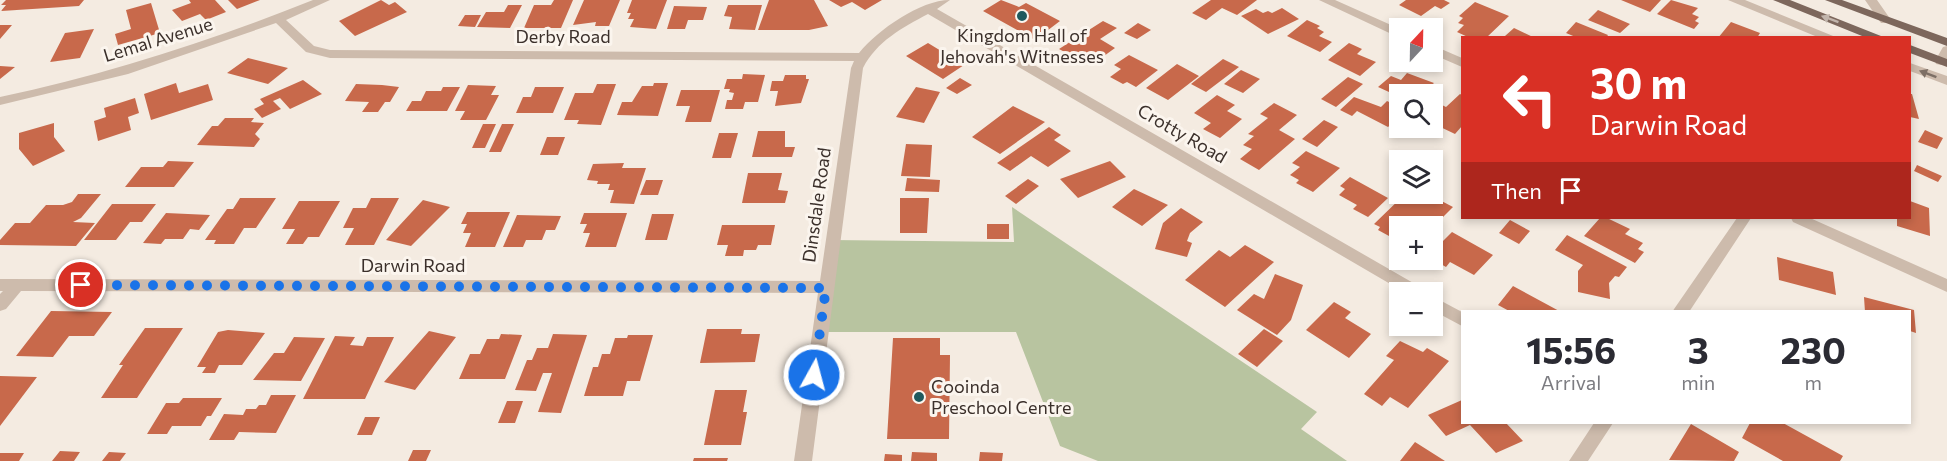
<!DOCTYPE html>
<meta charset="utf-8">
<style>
:root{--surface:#fff;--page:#f2f2f3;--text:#2b2b33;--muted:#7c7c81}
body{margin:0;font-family:Commissioner,sans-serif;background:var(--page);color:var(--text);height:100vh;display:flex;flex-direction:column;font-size:22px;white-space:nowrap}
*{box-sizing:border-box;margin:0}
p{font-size:20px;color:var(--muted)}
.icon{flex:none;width:33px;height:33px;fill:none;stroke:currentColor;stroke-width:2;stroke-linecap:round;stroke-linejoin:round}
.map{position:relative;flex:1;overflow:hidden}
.drawer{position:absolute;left:1461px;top:310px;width:450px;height:114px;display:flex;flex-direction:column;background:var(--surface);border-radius:0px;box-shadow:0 3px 9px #0003}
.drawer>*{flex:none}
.guide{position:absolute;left:1461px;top:36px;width:450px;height:183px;border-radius:0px;box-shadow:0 3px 9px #0003;background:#d93025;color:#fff;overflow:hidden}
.needle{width:39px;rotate:22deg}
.tools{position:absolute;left:1389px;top:18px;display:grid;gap:12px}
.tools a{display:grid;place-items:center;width:54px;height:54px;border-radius:0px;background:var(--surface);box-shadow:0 3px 9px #0003;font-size:30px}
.pin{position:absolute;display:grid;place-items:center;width:51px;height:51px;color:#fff;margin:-26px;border:3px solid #fff;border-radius:50%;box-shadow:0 2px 6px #0007}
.me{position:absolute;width:66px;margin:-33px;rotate:7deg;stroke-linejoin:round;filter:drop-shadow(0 0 4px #0008)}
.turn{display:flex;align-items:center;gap:21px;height:126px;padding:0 30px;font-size:27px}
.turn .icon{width:78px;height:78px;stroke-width:2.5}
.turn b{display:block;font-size:42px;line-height:51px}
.then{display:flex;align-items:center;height:57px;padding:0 30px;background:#0003;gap:12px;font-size:22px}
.eta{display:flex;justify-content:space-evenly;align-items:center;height:102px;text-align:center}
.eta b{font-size:36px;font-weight:700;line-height:42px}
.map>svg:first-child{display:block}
.green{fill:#b8c4a0}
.building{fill:#c8694b}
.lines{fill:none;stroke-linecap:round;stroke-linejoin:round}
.minor{fill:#cdbbac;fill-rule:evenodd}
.major{fill:#7d675c;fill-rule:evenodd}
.oneway{fill:#c2b5ac}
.oneway2{fill:#7d6f65}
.route{stroke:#1a73e8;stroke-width:10;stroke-dasharray:0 18}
.poi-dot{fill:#1f5a5e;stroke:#fbf5ee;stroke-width:2}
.labels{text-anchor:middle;stroke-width:6;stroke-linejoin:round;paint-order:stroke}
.poi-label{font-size:18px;fill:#3b302b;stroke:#fbf5ee}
.street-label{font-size:18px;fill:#3b302b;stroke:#fbf5ee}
</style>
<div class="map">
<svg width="1947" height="461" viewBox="0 0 1947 461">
<rect width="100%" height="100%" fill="#f4ebe1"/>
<!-- green -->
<path class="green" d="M1012,207L1317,412L1301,429L1347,461H1098L1060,446L1016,332H820L831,240L1014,242Z"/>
<!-- building -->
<path class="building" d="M6,0H84L79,6L1,11L6,5H1Z
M189,0H215L226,12L206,20L200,14L182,21L172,10L191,3Z
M228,0H260L237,9Z
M381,0L389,5L395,2L407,12L355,36L339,21Z
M554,0H573L561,28H524L534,5H551Z
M584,0H620L609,26H595L596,22L573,25Z
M632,0H667L656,29L630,27L634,19H628L631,13H627Z
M769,0H814L828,26L809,30H758Z
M829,0H882L865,10L852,2L841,7Z
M1001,0L1019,7L1026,3L1060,21L1035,40L983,11Z
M1211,0H1257L1237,15L1222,8L1206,20L1192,13Z
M1406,0H1444L1450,3L1441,9L1435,6L1421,16L1399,5Z
M1621,0H1661L1650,12Z
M1671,0L1698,8L1692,14L1699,17L1695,21L1699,23L1694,29L1657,14Z
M1475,2L1509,16L1486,38H1470L1457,32L1464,25L1458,23L1463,18L1459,16Z
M151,3L160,33L118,45L115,34L131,29L126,10Z
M508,5H522L510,28L477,27L486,12H504Z
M728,5H762L755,30L729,29L732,17L724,16Z
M674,6L707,7L703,20H688L685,29H667Z
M1282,8L1299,19L1268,34L1241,16L1256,9L1263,13L1268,11L1272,13Z
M1598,10L1630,24L1620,33L1588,20Z
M465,15H481L475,27L458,26Z
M1307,20L1320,26L1317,28L1324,32L1319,36L1332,42L1320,52L1287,36Z
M1103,21L1117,28L1100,39L1115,48L1104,56L1100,54L1091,60L1077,53L1072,56L1059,49Z
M1576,22L1608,35L1606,38H1578L1566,33Z
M1731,22L1760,33L1757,38H1718Z
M1138,23L1151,30L1137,39L1124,33Z
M0,25H12L0,39Z
M1514,28L1535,38L1505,36Z
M94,29L80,58L50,62L65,33Z
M928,43L964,65L943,79L906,56Z
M1349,43L1362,49L1357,54L1376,62L1360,76L1328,60Z
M1129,55L1158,70L1136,87L1127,82L1123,84L1110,77L1121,69L1114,65Z
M248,58L288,68L268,84L227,73Z
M1223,59L1239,67L1206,92L1191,84Z
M1177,64L1199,76L1168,100L1146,88Z
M0,66L15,67L0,79Z
M1241,70L1260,79L1243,93L1224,84Z
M1407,73L1434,83L1422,94H1400V97L1378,87L1391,76L1401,80Z
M743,74L765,75L758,102H745L743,109H725L727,100H732L734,93L729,92L730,89H724L727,79H742Z
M785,75H806V79H809L801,103L775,106L778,91H770L772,81H783Z
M1348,77L1363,84L1336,107L1321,99Z
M960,78L972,85L957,94L946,88Z
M303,80L322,94L290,109L280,98L273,101L281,109L262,118L254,109L264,104L260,99Z
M176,83L179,93L208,84L213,100L151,120L144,94Z
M654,83H668L658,116L617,115L622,102H632L642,86H653Z
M356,84L382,85L399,87L390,102H385L378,112H362L369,102L345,101Z
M597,84H616L601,125L577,124L579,120H564L575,93H593Z
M468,85L496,86L491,95H499L486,120H460L465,111H455Z
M443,87H460L447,111H406L412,101H421L426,91H441Z
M535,87H564L553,113H516L523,97H531Z
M916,87L940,92L924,123L896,117Z
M681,90H720L711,122H685L690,106H676Z
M1460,94L1462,95V126L1455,134L1432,123V106L1436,102L1446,107Z
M1910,94H1912L1919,119L1910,117Z
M1217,95L1235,105L1227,111L1242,119L1220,138L1203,129L1211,123L1194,113Z
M1354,97L1381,107L1387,101L1400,107V116L1388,127L1357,111L1352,116L1340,110Z
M135,98L139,113L128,117L131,130L98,141L94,121L106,117L104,108Z
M1274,103L1297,115L1279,130L1295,139L1259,170L1240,159L1252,149L1243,145L1254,136L1248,134L1268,118L1260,114Z
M1013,106L1045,122L1000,154L972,137Z
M225,118H254L251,122L264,123L255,134L260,139L254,147L197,145L212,126H218Z
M1324,120L1338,127L1317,147L1302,139Z
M54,123V137L65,151L33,166L19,149V133Z
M483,124H496L485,148H472Z
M502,124H514L501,152H489Z
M1049,127L1061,135L1054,140L1071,151L1048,167L1031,156L1010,171L997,163Z
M1925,130L1943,138L1937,149L1918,142Z
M758,131H785V147H795L792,157H752Z
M719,133H738L731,158H712Z
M547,137H565L558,155H540Z
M906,144L932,145L930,177L901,176Z
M1306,151L1340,168L1313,192L1296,183L1299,180L1290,175L1300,167L1292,163Z
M168,161L194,162L174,187H125L141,167H163Z
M1110,161L1126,177L1078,198L1060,179Z
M624,163L622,168H646L634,204L610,203L614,190H608L610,184H597L598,181L587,180L593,164Z
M1917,165L1942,176L1938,182L1914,171Z
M748,173H782L778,190L788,191L785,203H742Z
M1350,177L1388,198L1368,217L1353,209L1357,205L1339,195L1345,189L1340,186Z
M907,178L940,180L939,192L905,191Z
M1028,179L1039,186L1016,204L1005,196Z
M646,180H663L658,195H640Z
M1134,189L1168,205L1142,226L1112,207Z
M78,194H101L81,218L73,222L95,223L76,246L0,245V240L15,223H30L46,205H63L72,202Z
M1405,194H1428L1453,207L1432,228L1400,226V242L1378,230L1380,227L1374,224Z
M240,198H276L256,228H244L234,244H214L216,240H205L227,209H233Z
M371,198H399L374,245H345L354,228H343L353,208H366Z
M900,198H929L927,233H900Z
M423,200L450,207L411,246L386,240Z
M299,201H340L319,237H308L303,244H286L295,229H282Z
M1910,201L1929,208L1930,236L1897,226V218H1910Z
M112,204H156L142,222H130L116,240H84Z
M1181,208L1203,222L1190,233L1187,241L1192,243L1187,257L1155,249L1163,223Z
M467,212H510L495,247H465L471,233H463L467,224H461Z
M166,213L210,215L199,230L190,229L183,239H165L161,244L143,243Z
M584,213H627L616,247H585L590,233H583L587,224H580Z
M652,214H674L667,240H645Z
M517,215L561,216L555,230H546L542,240H526L523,247H503Z
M1600,218H1607L1630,229L1625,234L1643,243L1638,249L1644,252L1635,263L1584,236Z
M1510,220L1530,231L1519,244L1499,233Z
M987,224H1009V239H987Z
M722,225H775L771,245H758L756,250H744L743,256H725L728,245H717Z
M1452,232L1493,255L1474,275L1450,262L1446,267L1432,259V252Z
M1567,235L1627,267L1619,277L1615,276L1609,283L1610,299L1578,292V271L1583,265L1555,250Z
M1245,245L1274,262L1225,307L1185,280L1219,250L1230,257Z
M1777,257L1833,272L1836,295L1779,280Z
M1275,274L1303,285L1291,320L1277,335L1237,310L1254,294L1264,299Z
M1513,286L1561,312H1511L1498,305Z
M1864,297L1914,310L1916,333L1910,331V312H1865Z
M1334,302L1351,312L1345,318L1371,334L1349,358L1306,330Z
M51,311L112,312L94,336H69L53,357L16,356Z
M145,328H183L137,398H101L123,365H119Z
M707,329H742L741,334H760L755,362L700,363Z
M1264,329L1283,341L1257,367L1238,354Z
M228,330L265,333L242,365H219L215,373H202L206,367H197L218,332Z
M429,331L456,337L415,390L384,382Z
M501,334L522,335L505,379H459L470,354H480L487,339H499Z
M553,334L587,335L561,413L538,412L552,373H543L536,391L515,390L527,360H532L537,348H548Z
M628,335H653L640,381H627L623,396H584L593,367H598L602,354H610L615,338H627Z
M335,336L355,337L350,345L363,346L367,337H394L365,399H303Z
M294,337L325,338L301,381L253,380L274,353H284Z
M893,338H940V355H950L949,439H887Z
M1400,341L1423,352L1427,348L1449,361L1408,408L1390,397L1382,406L1364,394L1394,360L1386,356Z
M0,376L37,377L0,426Z
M715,390H747L743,412H747L741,445H704Z
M271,395H296L276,433L239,432L234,440H209L224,414L243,415L246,409H256L259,405H266Z
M183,398H222L211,416H207L201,426H172L167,434H147L166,403H179Z
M1462,400V423H1506L1523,441L1496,453L1470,425L1446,436L1428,415Z
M507,401H523L515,423H498Z
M365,417H380L372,435H357Z
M1750,423H1783L1843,456L1840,461H1783L1742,438Z
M1691,424L1739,452L1734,461L1669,460Z
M1415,442L1445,461H1400Z
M413,450H431L426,461H408Z
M60,451L80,452L74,461H52Z
M109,452L126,453L120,461H102Z
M912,452L937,453V461H911Z
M980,452L1003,453L1002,461H979Z
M0,453H24L19,461H0Z
M885,454L902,455V461H884Z
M694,458H728L727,461H693Z"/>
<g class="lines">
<!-- minor -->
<path class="minor" d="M313,0H330L286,20L314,46L330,50L859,53C878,30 920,0 950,0L937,9L1422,288L1424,292H1404L928,14C902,28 877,41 863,68L812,461H794L818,293L21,291L6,309L0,311V294L3,291H0V279L820,281L851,68L854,61L330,58L306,52L276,23L128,74L0,105V97C108,74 211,41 313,0Z
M1319,0H1335L1400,29V38Z
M1728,0H1745L1838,38H1820Z
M1865,0H1877L1891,20L1889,23H1881Z
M1432,45L1462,58V67L1432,54Z
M1947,46V62L1941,65L1936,64L1935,61L1943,47Z
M1910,63L1947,76V85L1910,71Z
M1737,218H1751L1689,312H1672Z
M1791,218H1810L1947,279V292L1793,222Z
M1432,296L1462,312V326L1432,310Z
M1594,423H1613L1588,461H1569Z"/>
<!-- major -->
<path class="major" d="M1773,0H1790L1886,38H1867Z
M1825,0H1842L1947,38V46Z
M1910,45L1947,59V67L1910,53Z"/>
</g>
<!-- one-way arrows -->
<defs><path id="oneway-solid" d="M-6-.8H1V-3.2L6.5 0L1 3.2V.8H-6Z" transform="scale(1.5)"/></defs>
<use class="oneway" href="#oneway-solid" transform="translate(1830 19) rotate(-160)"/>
<use class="oneway2" href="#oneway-solid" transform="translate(1928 74) rotate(-159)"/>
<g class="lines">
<!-- route -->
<path class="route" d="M81,285L826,288L814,375"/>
</g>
<!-- markers -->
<g class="poi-dot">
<circle cx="1022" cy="16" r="6"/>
<circle cx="919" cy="397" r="6"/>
</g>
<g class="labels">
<!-- poi labels -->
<g class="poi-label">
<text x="1022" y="42">Kingdom Hall of<tspan x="1022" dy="21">Jehovah's Witnesses</tspan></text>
<text x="931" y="393" text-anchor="start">Cooinda<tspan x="931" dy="21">Preschool Centre</tspan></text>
</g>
<!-- street labels -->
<g class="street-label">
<text x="563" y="43">Derby Road</text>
<text transform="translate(158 40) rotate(-17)" y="6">Lemal Avenue</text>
<text transform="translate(1182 134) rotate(30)" y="6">Crotty Road</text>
<text transform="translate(817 205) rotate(-82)" y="6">Dinsdale Road</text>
<text x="413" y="272">Darwin Road</text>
</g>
</g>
</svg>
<div class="tools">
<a><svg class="needle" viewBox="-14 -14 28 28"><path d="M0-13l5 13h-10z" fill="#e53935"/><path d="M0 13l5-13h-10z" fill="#7c7c81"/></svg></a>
<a><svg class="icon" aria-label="search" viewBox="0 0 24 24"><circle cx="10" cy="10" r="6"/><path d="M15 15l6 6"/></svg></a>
<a><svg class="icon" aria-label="layers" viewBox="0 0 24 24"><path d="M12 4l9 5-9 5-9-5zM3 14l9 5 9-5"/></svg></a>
<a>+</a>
<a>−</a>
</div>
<div class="pin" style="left:81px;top:285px;background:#d93025"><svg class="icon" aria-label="arrive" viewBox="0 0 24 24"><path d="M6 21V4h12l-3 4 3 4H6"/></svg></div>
<svg class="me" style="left:814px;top:375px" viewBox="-20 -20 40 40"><circle r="17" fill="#1a73e8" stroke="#fff" stroke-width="3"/><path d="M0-11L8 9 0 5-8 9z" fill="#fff"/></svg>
<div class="guide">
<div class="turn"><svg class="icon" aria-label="left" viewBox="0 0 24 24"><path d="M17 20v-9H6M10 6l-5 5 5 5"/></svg><div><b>30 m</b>Darwin Road</div></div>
<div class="then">Then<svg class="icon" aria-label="arrive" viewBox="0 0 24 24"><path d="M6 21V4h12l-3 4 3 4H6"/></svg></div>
</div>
<section class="drawer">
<div class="eta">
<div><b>15:56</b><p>Arrival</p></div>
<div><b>3</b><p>min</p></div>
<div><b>230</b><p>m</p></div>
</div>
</section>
</div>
